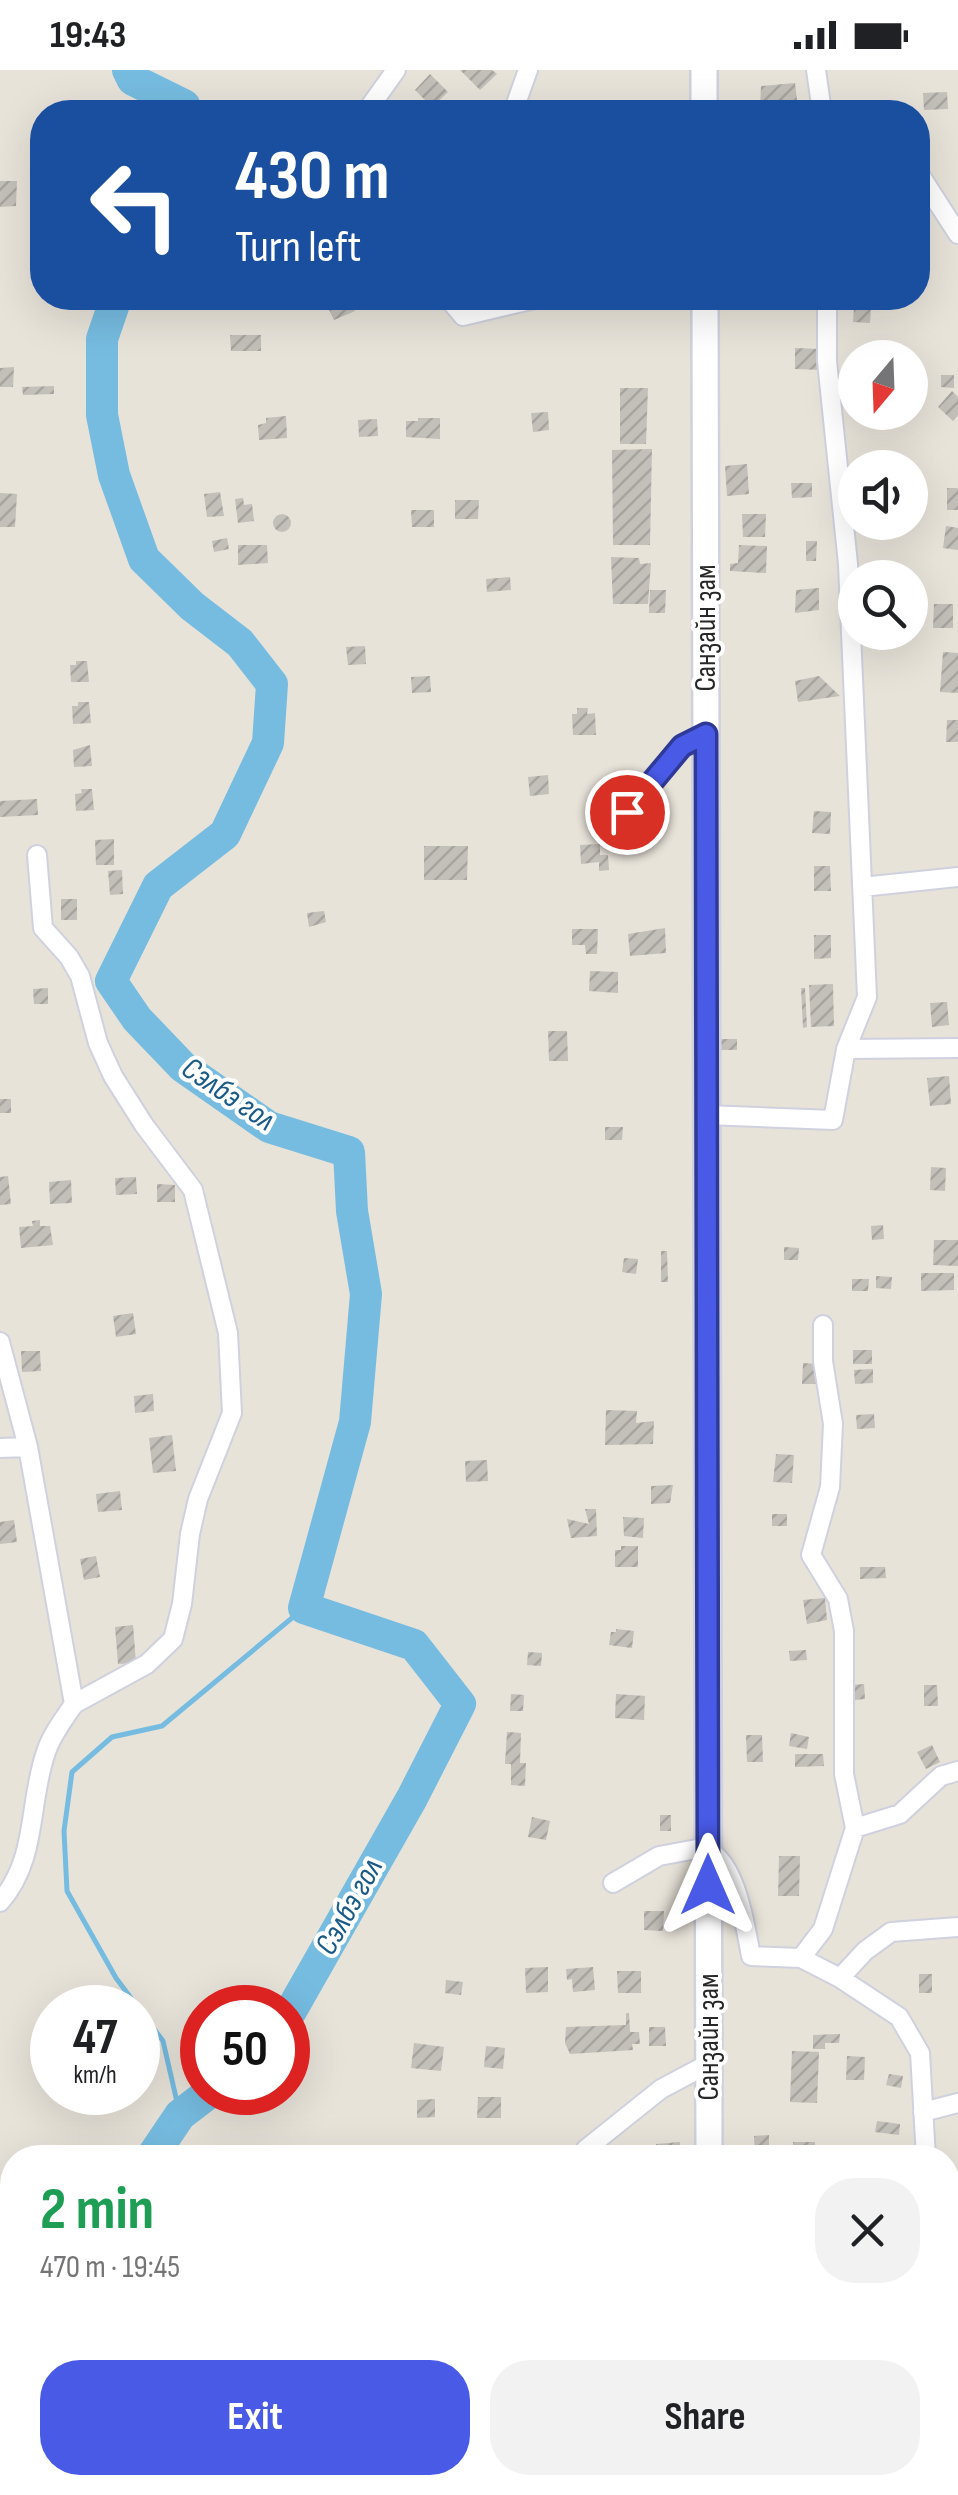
<!DOCTYPE html>
<meta charset="utf-8">
<style>
:root{--surface:#fff;--page:#f2f2f2;--text:#202124;--muted:#757577;--accent:#485ae6}
body{margin:0;font-family:"Sofia Sans Condensed",sans-serif;background:var(--page);color:var(--text);height:100vh;display:flex;flex-direction:column;font-size:38px;white-space:nowrap}
*{box-sizing:border-box;margin:0}
p{font-size:32px;color:var(--muted)}
.icon{flex:none;width:55px;height:55px;fill:none;stroke:currentColor;stroke-width:2;stroke-linecap:round;stroke-linejoin:round}
.map{position:relative;flex:1;overflow:hidden}
.panel{position:absolute;left:0px;top:2075px;width:960px;height:350px;display:flex;flex-direction:column;background:var(--surface);border-radius:40px 40px 0 0;box-shadow:0 10px 40px #0002}
.panel>*{flex:none}
.guide{position:absolute;left:30px;top:30px;width:900px;height:210px;border-radius:40px;box-shadow:0 10px 40px #0002;background:#1a4fa0;color:#fff;overflow:hidden}
.needle{width:65px;rotate:199deg}
.fabs{position:absolute;left:838px;top:270px;display:grid;gap:20px}
.fabs a{display:grid;place-items:center;width:90px;height:90px;border-radius:50%;background:var(--surface);box-shadow:0 10px 40px #0002;font-size:50px}
.speed{position:absolute;left:30px;top:1915px;display:flex;gap:20px;font-size:50px;font-weight:700;text-align:center}
.speed>*{display:grid;place-content:center;width:130px;height:130px;border-radius:50%;background:var(--surface);box-shadow:0 10px 40px #0002;line-height:1}
.speed small{font-size:25px;font-weight:400}
.speed .limit{border:15px solid #d22;background:#fff;color:#111}
.pin{position:absolute;display:grid;place-items:center;width:85px;height:85px;color:#fff;margin:-42px;border:5px solid #fff;border-radius:50%;box-shadow:0 2px 10px #0007}
.me{position:absolute;width:110px;margin:-55px;rotate:0deg;stroke-linejoin:round;filter:drop-shadow(0 0 8px #0008)}
.turn{display:flex;align-items:center;gap:35px;height:210px;padding:0 40px;font-size:45px}
.turn .icon{width:130px;height:130px;stroke-width:2.5}
.turn b{display:block;font-size:70px;line-height:85px}
.round{display:grid;place-items:center;flex:none;width:105px;height:105px;border-radius:40px;background:var(--page)}
.headline{display:flex;align-items:center;justify-content:space-between;height:170px;padding:0 40px}
h1{font-size:60px;font-weight:700;line-height:75px;color:#1e9e55}
.primary-button{display:flex;gap:20px;margin-top:auto;padding:20px 40px}
.primary-button a{flex:1;height:115px;border-radius:40px;background:var(--accent);color:#fff;font-size:40px;font-weight:700;line-height:115px;text-align:center}
.primary-button a+a{background:var(--page);color:var(--text)}
.status{display:flex;justify-content:space-between;align-items:center;height:70px;padding:0 50px;background:var(--surface);direction:ltr}
.status svg{height:28px;fill:currentColor}
.map>svg:first-child{display:block}
.lines{fill:none;stroke-linecap:round;stroke-linejoin:round}
.stream{stroke:#76bce1;stroke-width:5}
.river{stroke:#76bce1;stroke-width:32}
.building{fill:url(#building-hatch)}
.street-casing{stroke:#cfd1de;stroke-width:22}
.secondary-casing{stroke:#cfd1de;stroke-width:30}
.street{stroke:#fff;stroke-width:18}
.secondary{stroke:#fff;stroke-width:25}
.route-casing{stroke:#2f3a96;stroke-width:25}
.route{stroke:#485ae6;stroke-width:18}
.labels{text-anchor:middle;stroke-width:8;stroke-linejoin:round;paint-order:stroke}
.street-label{font-size:30px;fill:#272727;stroke:#fff}
.water-label{font-size:32px;font-style:italic;fill:#1a5a87;stroke:#fff}
</style>
<div class="status"><b>19:43</b><svg viewBox="0 0 49 12"><path d="M0 12V9h3v3zM5 12V6h3v6zM10 12V3h3v9zM15 12V0h3v12zM26 1h20v11H26zM47 4h2v5h-2z"/></svg></div>
<div class="map">
<svg width="958" height="2425" viewBox="0 0 958 2425">
<defs>
<pattern id="building-hatch" width="6" height="6" patternUnits="userSpaceOnUse" patternTransform="scale(2.5)"><rect width="6" height="6" fill="#c3bfb9"/><path d="M-1 1l2-2M0 6l6-6M5 7l2-2" fill="none" stroke="#a8a49f"/></pattern>
</defs>
<rect width="100%" height="100%" fill="#e8e3d9"/>
<g class="lines">
<!-- stream -->
<path class="stream" d="M180,2045L163,1971L116,1908L67,1821L64,1761L72,1702L112,1667L162,1656L304,1538"/>
<!-- river -->
<path class="river" d="M128,0L133,10L184,35V42
M116,228L102,269V345L114,405L144,489L192,536L240,573L272,614L268,673L225,764L158,816L111,911L137,949L183,997L269,1057L349,1082L352,1141L366,1224L355,1352L304,1538L414,1575L460,1634L412,1728L288,1946
M151,2088L180,2045L210,2022
M0,2422L74,2421L80,2425
M240,2425L242,2412"/>
</g>
<!-- building -->
<path class="building" d="M460,0H492L497,4L480,20Z
M430,4L448,22L432,37L415,20Z
M795,13L798,38L760,40L761,16Z
M947,22L948,39L924,40L923,23Z
M0,111H17L16,136L0,137Z
M323,228H355L350,231L355,241L334,250Z
M854,237L871,238L870,253L853,252Z
M230,265H261V281H231Z
M795,278L821,279V300L795,299Z
M14,297L13,317H0V298Z
M941,305H954V318L941,317Z
M54,316V324L23,325L22,317Z
M620,318H648L646,374H620Z
M952,321L958,327V345L953,351L938,337Z
M548,342L549,360L533,362L531,343Z
M286,346L287,368L259,370L258,355L266,353V348Z
M418,348H440V369L406,367V351H418Z
M377,349L378,366L359,367L358,350Z
M652,379L650,475H613L612,380Z
M747,394L749,424L727,426L725,396Z
M791,413H812V427L792,428Z
M947,418H958V440H947Z
M220,422L224,446L207,447L204,424Z
M0,423L17,424L15,457H0Z
M243,428L244,435L252,434L254,451L238,453L235,429Z
M455,430H479L478,449H455Z
M411,440H434V457H412Z
M742,444H766L765,467H743Z
M273 453a9 9 0 1 1 18 0a9 9 0 1 1-18 0Z
M946,456L958,458V480L943,478Z
M227,468L229,479L214,482L212,471Z
M806,471H817L816,491H806Z
M238,475H267L268,493L238,495Z
M739,475L767,476L766,503L730,501V494L738,493Z
M611,487L639,488L640,494L651,493L648,534H613Z
M510,507L511,520L487,522L486,509Z
M819,518V540L795,543L796,520Z
M650,520H666L665,543H649Z
M934,534H953V558H933Z
M365,576L366,594L348,595L346,577Z
M943,582L958,583V623L940,622Z
M76,591H87L89,612H71L70,595H76Z
M430,606L431,622L412,623L411,607Z
M819,606L840,626L798,632L795,611Z
M78,632H89L91,653L73,654L72,636H78Z
M577,638H588L587,644L595,643L596,665H573L572,644H577Z
M947,650H958V672H946Z
M90,675L92,696L74,697L73,680Z
M548,705L549,724L530,726L528,707Z
M81,719H92L94,740L76,741L75,724L82,723Z
M37,729L38,745L0,747V731Z
M814,741L831,742L830,764L812,763Z
M114,769V795H96L95,770Z
M600,774V785H608L609,800L599,801V792L581,794L580,775Z
M424,776H468L467,810H424Z
M814,796H830L831,821H814Z
M122,800L123,824L110,825L108,801Z
M61,829H77V850H61Z
M324,841L326,852L309,857L307,843Z
M665,858L666,883L630,886L628,864Z
M572,859H598L597,884H586L585,875H572Z
M814,865H831V888L814,889Z
M590,901L618,902V923L589,921Z
M833,914L834,956L811,957L809,915Z
M48,918V934H34L33,919Z
M801,918H805L807,957L803,958Z
M947,932L949,955L932,957L930,933Z
M548,961H567L568,991H549Z
M717,969H737V980H717Z
M949,1006L951,1034L930,1036L927,1008Z
M0,1029H11V1043H0Z
M605,1057H623L622,1070H605Z
M931,1097L946,1098L945,1121L930,1120Z
M8,1106L11,1134L0,1135V1107Z
M136,1107L137,1124L116,1125L115,1108Z
M71,1110L72,1133L50,1134L49,1112Z
M157,1114L175,1115V1132H157Z
M40,1150V1156H50L53,1175L21,1178L19,1157L33,1156L32,1151Z
M883,1155L884,1169L872,1170L871,1156Z
M934,1170H958V1196L933,1195Z
M784,1177L799,1178L798,1190H784Z
M661,1181H667L668,1212H661Z
M624,1188L638,1189L636,1204L622,1202Z
M921,1203H954V1220L921,1221Z
M876,1206L892,1207L891,1219L876,1218Z
M852,1209H869L868,1221H852Z
M133,1243L136,1264L116,1267L113,1246Z
M853,1280H872V1294H853Z
M21,1281H40L41,1301L22,1302Z
M803,1293L818,1294L817,1314H802Z
M873,1299V1313L855,1314L854,1300Z
M153,1324L154,1341L135,1343L134,1326Z
M606,1340L637,1341L636,1353L654,1351L653,1374L605,1375Z
M874,1344L875,1358L857,1359L856,1345Z
M172,1365L176,1401L153,1403L149,1368Z
M776,1384L794,1385L792,1413L773,1412Z
M487,1390L488,1411L466,1412L465,1391Z
M673,1415L670,1433L651,1434V1416Z
M120,1421L122,1440L98,1442L96,1424Z
M585,1439H596L597,1466L571,1468L567,1449L589,1454Z
M772,1444H787V1456H772Z
M623,1447L644,1448L643,1468L624,1466Z
M14,1450L17,1472L0,1474V1452Z
M621,1476H638V1497H615V1480H621Z
M96,1486L100,1507L84,1510L80,1489Z
M860,1497H885L886,1508L860,1509Z
M825,1528L827,1550L807,1554L803,1530Z
M133,1555L136,1593L118,1594L115,1557Z
M616,1559L634,1561L632,1578L609,1575L611,1562H616Z
M806,1580L807,1590L790,1591L789,1581Z
M528,1582L542,1583L541,1596L527,1595Z
M864,1614L865,1629L854,1630L853,1615Z
M924,1615H937L938,1636H924Z
M511,1624L524,1625L523,1641H510Z
M616,1624L645,1626L644,1650L615,1648Z
M507,1662L521,1663L520,1693H526L525,1716L511,1715V1694H505Z
M791,1663L809,1667L807,1679L789,1676Z
M746,1665H762L763,1692H747Z
M932,1675L940,1692L926,1699L917,1682Z
M795,1684H823L824,1696L795,1697Z
M660,1745H671V1761H660Z
M532,1747L550,1751L546,1770L528,1767Z
M779,1786H800L799,1826H778Z
M644,1841H664L663,1861L644,1860Z
M548,1897V1922L526,1923L525,1898Z
M593,1897L595,1920L573,1922L572,1909L567,1910L566,1899Z
M617,1901H641V1923H618Z
M919,1904H932V1923H919Z
M446,1910L463,1912L461,1925L445,1923Z
M626,1943H629L630,1962H639L640,1974H632L633,1980L570,1984L565,1973L566,1957L626,1955Z
M649,1957H665L666,1976H649Z
M840,1964L839,1973H825V1979H813V1965Z
M414,1973L444,1977L441,2001L411,1998Z
M486,1976L505,1978L503,1999L484,1997Z
M792,1981L819,1982L817,2033L790,2032Z
M847,1986L865,1987L864,2010H846Z
M889,2004L903,2006L901,2018L886,2015Z
M478,2027H501V2048H477Z
M435,2029V2047L417,2048V2030Z
M877,2051L900,2054L899,2065L875,2062Z
M769,2065V2086L755,2087L754,2066Z
M680,2072L681,2088H657L656,2074Z
M793,2072H815V2088H793Z
M477,2075L497,2076L496,2088H477Z
M0,2123L11,2124V2139H0Z
M958,2287V2306H948V2288Z
M923,2412H942V2421H923Z
M578,2414L579,2425H564L563,2415Z"/>
<g class="lines">
<defs>
<path id="street" d="M816,0L822,42
M366,42L396,0
M513,42L528,0
M918,102L958,164
M448,228L463,246L539,228
M611,765C638,727 663,685 706,664
M37,785L43,858L69,887L80,906L98,973L113,1006L144,1055L193,1120L228,1263L232,1343L198,1429L190,1464L182,1534L173,1569L147,1594L74,1634
M862,817L958,807
M846,979L958,978
M706,1045L833,1050L846,979L867,927L848,494L827,291V228
M0,1272L28,1377
M0,1378L28,1377L74,1634C64,1649 52,1664 46,1682C28,1733 38,1789 0,1832
M855,1758L900,1744L941,1706L958,1701
M613,1813L659,1786L702,1778C736,1787 745,1855 751,1886L801,1888L840,1908L899,1947L920,1983L926,2088
M801,1888L823,1859L855,1758L844,1704V1561L838,1529L811,1485L830,1417L833,1354L823,1291V1255
M840,1908L865,1881L891,1862L958,1857
M923,2042L958,2033
M586,2079L661,2019L708,1994
M948,2147L958,2149
M0,2388L12,2391
M948,2394L958,2393
M140,2412L213,2425
M783,2412L792,2425
M301,2425L313,2412
M904,2425L905,2412"/>
<path id="secondary" d="M704,0V42
M705,228L709,2088
M0,2339L12,2337
M742,2412L745,2425"/>
</defs>
<!-- street casing -->
<use href="#street" class="street-casing"/>
<!-- secondary casing -->
<use href="#secondary" class="secondary-casing"/>
<!-- street -->
<use href="#street" class="street"/>
<!-- secondary -->
<use href="#secondary" class="secondary"/>
</g>
<g class="lines">
<defs>
<path id="route" d="M627,742L682,676L706,664L708,1815"/>
</defs>
<!-- route casing -->
<use href="#route" class="route-casing"/>
<!-- route -->
<use href="#route" class="route"/>
</g>
<g class="labels">
<!-- street labels -->
<g class="street-label">
<text transform="translate(705 558) rotate(-90)" y="10">Санзайн зам</text>
<text transform="translate(708 1967) rotate(-90)" y="10">Санзайн зам</text>
</g>
<!-- water labels -->
<g class="water-label">
<text transform="translate(229 1023) rotate(34)" y="11">Сэлбэ гол</text>
<text transform="translate(348 1836) rotate(-61)" y="11">Сэлбэ гол</text>
</g>
</g>
</svg>
<div class="fabs">
<a><svg class="needle" viewBox="-14 -14 28 28"><path d="M0-13l5 13h-10z" fill="#e53935"/><path d="M0 13l5-13h-10z" fill="#757577"/></svg></a>
<a><svg class="icon" aria-label="sound" viewBox="0 0 24 24"><path d="M4 9h4l5-4v14l-5-4H4zM17 9q2 3 0 6"/></svg></a>
<a><svg class="icon" aria-label="search" viewBox="0 0 24 24"><circle cx="10" cy="10" r="6"/><path d="M15 15l6 6"/></svg></a>
</div>
<div class="speed"><div>47<small>km/h</small></div><div class="limit">50</div></div>
<div class="pin" style="left:627px;top:742px;background:#d93025"><svg class="icon" aria-label="arrive" viewBox="0 0 24 24"><path d="M6 21V4h12l-3 4 3 4H6"/></svg></div>
<svg class="me" style="left:708px;top:1815px" viewBox="-20 -20 40 40"><path d="M0-17L14 15 0 8-14 15z" fill="#485ae6" stroke="#fff" stroke-width="4"/></svg>
<div class="guide">
<div class="turn"><svg class="icon" aria-label="left" viewBox="0 0 24 24"><path d="M17 20v-9H6M10 6l-5 5 5 5"/></svg><div><b>430 m</b>Turn left</div></div>
</div>
<section class="panel">
<div class="headline"><div><h1>2 min</h1><p>470 m · 19:45</p></div><a class="round"><svg class="icon" aria-label="close" viewBox="0 0 24 24"><path d="M6 6l12 12M18 6L6 18"/></svg></a></div>
<div class="primary-button"><a>Exit</a><a>Share</a></div>
</section>
</div>
